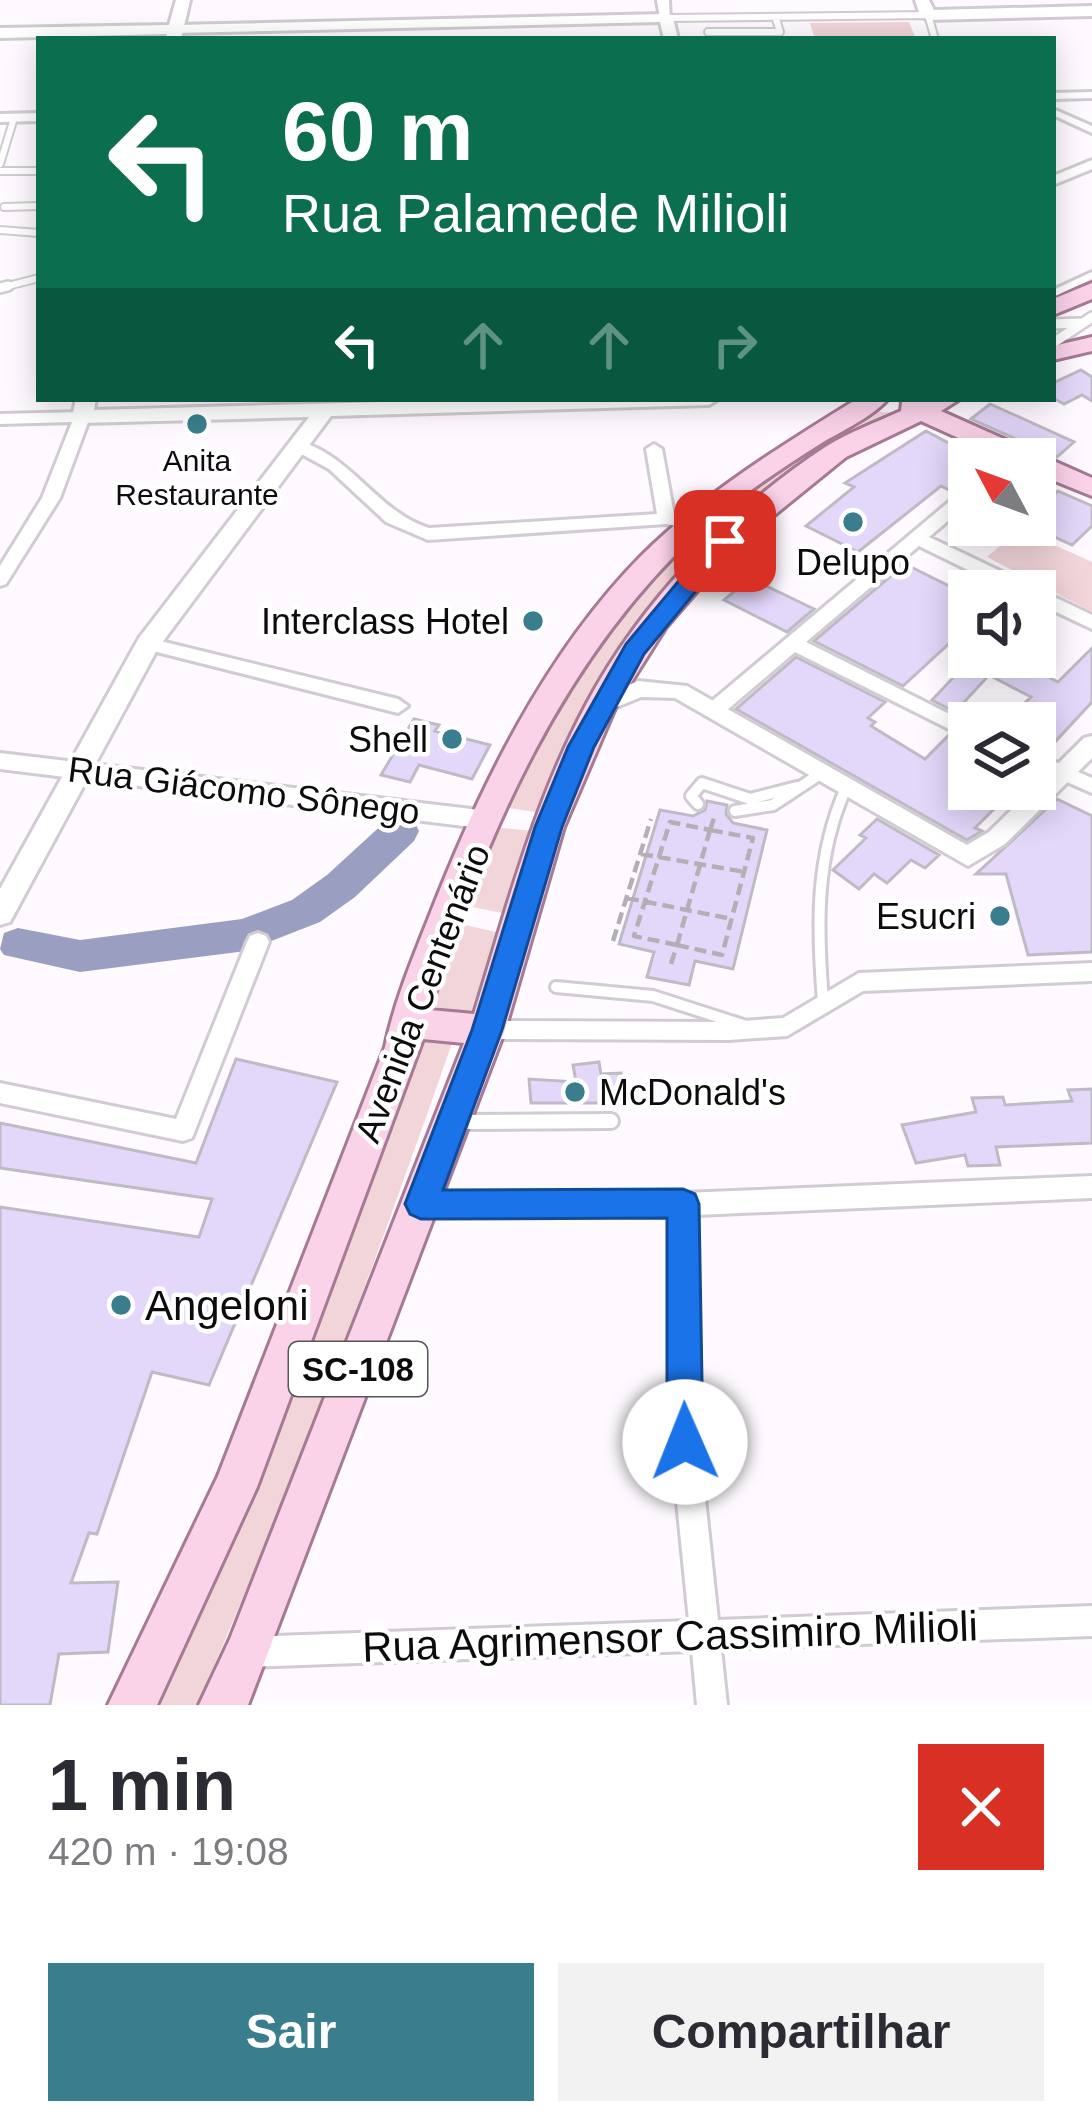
<!DOCTYPE html>
<html lang="pt">
<meta charset="utf-8">
<style>
:root{--surface:#fff;--page:#f2f2f3;--text:#2b2b33;--muted:#7c7c81;--accent:#3a7e8d}
body{margin:0;font-family:Arial,sans-serif;background:var(--page);color:var(--text);height:100vh;display:flex;flex-direction:column;font-size:45px;white-space:nowrap}
*{box-sizing:border-box;margin:0}
p{font-size:39px;color:var(--muted)}
.icon{flex:none;width:66px;height:66px;fill:none;stroke:currentColor;stroke-width:2;stroke-linecap:round;stroke-linejoin:round}
.map{position:relative;height:1705px;overflow:hidden}
.side{display:flex;flex-direction:column;background:var(--surface);flex:1}
.side>*{flex:none}
.top-card{position:absolute;left:36px;top:36px;width:1020px;height:366px;border-radius:0px;box-shadow:0 6px 30px #0003;background:#0b6e4f;color:#fff;overflow:hidden}
.needle{width:78px;rotate:311deg}
.controls{position:absolute;left:948px;top:438px;display:grid;gap:24px}
.controls a{display:grid;place-items:center;width:108px;height:108px;border-radius:0px;background:var(--surface);box-shadow:0 6px 30px #0003;font-size:60px}
.pin{position:absolute;display:grid;place-items:center;width:102px;height:102px;color:#fff;margin:-51px;border-radius:24px;box-shadow:0 6px 18px #0006}
.me{position:absolute;width:132px;margin:-66px;rotate:359deg;stroke-linejoin:round;filter:drop-shadow(0 0 9px #0008)}
.turn{display:flex;align-items:center;gap:42px;height:252px;padding:0 48px;font-size:54px}
.turn .icon{width:156px;height:156px;stroke-width:2.5}
.turn b{display:block;font-size:84px;line-height:102px}
.lanes{display:flex;align-items:center;height:114px;padding:0 48px;background:#0003;justify-content:center;gap:60px;direction:ltr}
.lanes .off{opacity:.35}
.round{display:grid;place-items:center;flex:none;width:126px;height:126px;border-radius:0px;background:var(--page)}
.headline{display:flex;align-items:center;justify-content:space-between;height:204px;padding:0 48px}
h1{font-size:72px;font-weight:800;line-height:90px}
.cta{display:flex;gap:24px;margin-top:auto;padding:24px 48px}
.cta a{flex:1;height:138px;border-radius:0px;background:var(--accent);color:#fff;font-size:48px;font-weight:800;line-height:138px;text-align:center}
.cta a+a{background:var(--page);color:var(--text)}
.map>svg:first-child{display:block}
.green{fill:#f2d5d9}
.lines{fill:none;stroke-linecap:round;stroke-linejoin:round}
.river{fill:#9a9ec0;fill-rule:evenodd}
.building{fill:#e3d7fa;stroke:#bebbc4;stroke-width:3}
.service-far3-casing{stroke:#d2cbd3;stroke-width:10}
.service-far2-casing{stroke:#d2cbd3;stroke-width:14}
.service-far1-casing{stroke:#d2cbd3;stroke-width:16}
.service-casing{stroke:#d2cbd3;stroke-width:20}
.pedestrian-casing{stroke:#d2cbd3;stroke-width:6}
.minor-casing{stroke:#d2cbd3;stroke-width:6}
.tertiary-casing{stroke:#d2cbd3;stroke-width:6}
.secondary-casing{stroke:#d2cbd3;stroke-width:6}
.primary-casing{stroke:#a67a93;stroke-width:6}
.path{stroke:#b3afb4;stroke-width:4.5;stroke-dasharray:12 6;stroke-linecap:butt}
.service-far3{stroke:#fff;stroke-width:6}
.service-far2{stroke:#fff;stroke-width:9}
.service-far1{stroke:#fff;stroke-width:10}
.service{stroke:#fff;stroke-width:14}
.pedestrian{fill:#fff;fill-rule:evenodd}
.minor{fill:#fff;fill-rule:evenodd}
.tertiary{fill:#fff;fill-rule:evenodd}
.secondary{fill:#fff;fill-rule:evenodd}
.primary{fill:#fbd3e9;fill-rule:evenodd}
.route{fill:#1a73e8;stroke:#114b97;stroke-width:3}
.poi-dot{fill:#3a7e8d;stroke:#fff;stroke-width:4.5}
.labels{text-anchor:middle;stroke-width:9;stroke-linejoin:round;paint-order:stroke}
.far-poi-label{font-size:30px;fill:#0d0b0e;stroke:#fff}
.shield{fill:#fff;stroke:#565456;stroke-width:3}
.shield-label{font-size:33px;font-weight:bold;fill:#0d0b0e}
.poi-label{font-size:36px;fill:#0d0b0e;stroke:#fff;text-anchor:end}
.street-label{font-size:36px;fill:#0d0b0e;stroke:#fff}
.near-poi-label{font-size:42px;fill:#0d0b0e;stroke:#fff;text-anchor:start}
.near-street-label{font-size:42px;fill:#0d0b0e;stroke:#fff}
</style>
<div class="map">
<svg width="1092" height="1705" viewBox="0 0 1092 1705">
<rect width="100%" height="100%" fill="#fefaff"/>
<!-- green -->
<path class="green" d="M909,22L916,39H815L810,23Z
M867,411L898,413L691,565L543,813L509,808C539,747 567,685 607,630C674,536 769,469 867,411Z
M1019,529L1092,562V612L987,557Z
M493,827L532,831L502,913L463,905Z
M460,924L501,933L474,1019L431,1005Z
M424,1040L452,1043C374,1267 292,1488 197,1705H151L271,1445Z"/>
<g class="lines">
<!-- river -->
<path class="river" d="M400,817L414,821L419,831L414,841L355,897L320,922L246,951L80,972L4,955L0,949L4,933L18,928L80,940L242,919L292,900L327,875L386,821Z"/>
</g>
<!-- building -->
<path class="building" d="M1081,370L1092,377V401L1082,395L1064,404L1053,398V383Z
M990,404L1017,416L1074,442L1057,457L971,419Z
M926,431L969,454V473L951,491L941,486L858,552L806,526L854,487L845,483Z
M1058,491L1092,506V526L1072,545L1035,528V512Z
M905,564L969,596V625L903,686L814,641Z
M750,578L814,609L787,632L724,600Z
M1092,648V702L1053,744L1035,734V723H1003L1031,697L989,675L955,712L932,700L967,663L955,657H1010L1058,682Z
M796,657L885,702L868,718L875,722L871,726L925,759L949,735L969,747V789H1014L975,828L982,831L967,840L736,709Z
M414,719L439,725L435,731L490,745L472,779L419,765L410,782L381,775Z
M1057,799L1092,816V952L1028,955L1006,874H976Z
M707,801L727,805L726,814L733,823L767,830L733,969L695,961L689,985L647,977L654,952L619,944L660,810L693,816L705,810Z
M877,819L939,855L925,868L911,860L887,883L874,874L859,889L833,870L866,838L860,835Z
M236,1059L337,1082L209,1385L152,1372L97,1534L89,1533L71,1583L118,1582L108,1652L59,1654L50,1705H0V1207L199,1237L212,1199L0,1168V1123L196,1163Z
M599,1062L601,1074L621,1073L622,1103H531L529,1079L576,1082L573,1065Z
M1092,1089V1143L996,1147L1000,1165L968,1166L965,1155L916,1163L902,1125L976,1112L972,1098L1003,1097L1005,1105L1072,1101L1068,1090Z"/>
<g class="lines">
<defs>
<path id="service-far3" d="M666,18L928,15L935,39
M708,32H780L776,19
M0,164L14,118
M0,171H39
M4,207L39,206
M0,230L39,233
M0,288L39,278"/>
<path id="service-far2" d="M0,288L8,286
M1053,324L1080,323
M1053,343L1092,317"/>
<path id="service-far1" d="M698,804L691,796L702,783L750,799L797,787
M735,811L773,805L820,774
M556,987L653,996L746,1026
M823,1001C817,927 815,857 846,788"/>
<path id="service" d="M460,1122L611,1121"/>
<path id="pedestrian" d="M1092,92V98L1053,99V93Z
M1053,109L1092,126V133L1053,115Z
M1092,272V279L1053,297V290Z"/>
<path id="minor" d="M657,0H669L670,21L660,18Z
M1092,160V169L1053,185V176Z
M82,412L90,417L60,498L6,584L0,586V566L42,498L72,422L0,424V414Z
M302,442C353,458 378,512 429,528L657,514L646,449L654,444L662,449L674,515L698,520L701,524L692,529L666,524L428,540L386,522L329,469L296,451L294,447Z
M969,489V503L929,537L1092,615V629L1035,602V591H1011L919,546L806,642L969,724V739L795,652L720,716H706L703,711L706,706L963,490Z
M148,638L398,699L408,706L398,713L141,648L139,644L141,640Z
M1035,753L1092,778V793L1035,768Z
M258,933L266,936L269,942L192,1138L183,1141L0,1103V1083L176,1119L247,942L250,936Z
M1092,963V981L863,991L787,1036L729,1040L487,1039L479,1037L476,1030L479,1023L487,1021L729,1022L783,1018L859,973Z
M1092,1176V1198L696,1215L699,1442L718,1620L1092,1606V1636L721,1649L727,1705H697L692,1651L248,1667L237,1663L233,1652L237,1641L248,1637L689,1621L671,1442V1215H421L412,1212L409,1204L412,1196L421,1193H683Z"/>
<path id="tertiary" d="M666,14L673,18L678,39H664L660,22L176,33L169,29L176,25Z
M39,113V121L0,122V114Z
M638,681L687,686L967,845L989,832L1084,738L1092,736V758L1005,844L968,866L675,698L641,697L600,714L589,706L592,701Z
M0,753L488,811L500,820L488,829L0,769Z"/>
<path id="secondary" d="M176,0H190L181,39H165L167,34L0,38V28L169,25Z
M915,0H929L934,10L1092,6V16L928,20L920,15Z
M76,399H96L94,410L493,399H719L709,405L331,416L158,648L10,922L0,925V889L139,638L309,417L82,423L72,417Z"/>
<path id="primary" d="M1092,283V299L1053,315V299Z
M1092,337V351L1053,360V346Z
M857,399H888C871,418 841,431 820,444C779,470 737,498 701,530C564,655 484,836 430,1010L474,1014C506,910 534,802 586,705C640,603 730,509 827,446C849,432 877,422 901,411L902,402L960,399L941,411L1092,478V496L1035,473V459H1005L921,421L846,457L735,547L666,627L615,708L564,827L505,1030L248,1705H199L230,1639L464,1043L423,1039L257,1487L157,1705H108L218,1476L385,1047C394,1003 412,960 429,917C479,789 544,654 642,555C706,492 781,446 857,399Z"/>
</defs>
<!-- service-far3 casing -->
<use href="#service-far3" class="service-far3-casing"/>
<!-- service-far2 casing -->
<use href="#service-far2" class="service-far2-casing"/>
<!-- service-far1 casing -->
<use href="#service-far1" class="service-far1-casing"/>
<!-- service casing -->
<use href="#service" class="service-casing"/>
<!-- pedestrian casing -->
<use href="#pedestrian" class="pedestrian-casing"/>
<!-- minor casing -->
<use href="#minor" class="minor-casing"/>
<!-- tertiary casing -->
<use href="#tertiary" class="tertiary-casing"/>
<!-- secondary casing -->
<use href="#secondary" class="secondary-casing"/>
<!-- primary casing -->
<use href="#primary" class="primary-casing"/>
<!-- path -->
<path class="path" d="M710,830L715,815
M641,854L745,872
M627,898L732,919
M613,941L651,819
M677,945L722,955L753,838L710,830
M677,945L634,936L670,822L710,830
M677,945L710,830
M671,964L677,945"/>
<!-- service-far3 -->
<use href="#service-far3" class="service-far3"/>
<!-- service-far2 -->
<use href="#service-far2" class="service-far2"/>
<!-- service-far1 -->
<use href="#service-far1" class="service-far1"/>
<!-- service -->
<use href="#service" class="service"/>
<!-- pedestrian -->
<use href="#pedestrian" class="pedestrian"/>
<!-- minor -->
<use href="#minor" class="minor"/>
<!-- tertiary -->
<use href="#tertiary" class="tertiary"/>
<!-- secondary -->
<use href="#secondary" class="secondary"/>
<!-- primary -->
<use href="#primary" class="primary"/>
</g>
<!-- route -->
<path class="route" d="M725,533L737,541L644,654L594,747L562,827L502,1030L443,1190L683,1189L695,1194L699,1204L703,1442L698,1454L685,1459L673,1454L667,1442V1218L421,1219L410,1214L405,1204L472,1030L535,827L568,747L626,644L717,535Z"/>
<!-- markers -->
<g class="poi-dot">
<circle cx="197" cy="424" r="12"/>
<circle cx="853" cy="522" r="12"/>
<circle cx="533" cy="621" r="12"/>
<circle cx="452" cy="739" r="12"/>
<circle cx="1000" cy="916" r="12"/>
<circle cx="575" cy="1092" r="12"/>
<circle cx="121" cy="1305" r="12"/>
</g>
<g class="labels">
<!-- far-poi labels -->
<g class="far-poi-label">
<text x="197" y="471">Anita<tspan x="197" dy="34">Restaurante</tspan></text>
</g>
<!-- shield labels -->
<rect class="shield" x="289" y="1342" width="138" height="54" rx="9"/>
<g class="shield-label">
<text x="358" y="1381">SC-108</text>
</g>
<!-- poi labels -->
<g class="poi-label">
<text x="853" y="575" text-anchor="middle">Delupo</text>
<text x="509" y="634">Interclass Hotel</text>
<text x="428" y="752">Shell</text>
<text x="976" y="929">Esucri</text>
<text x="599" y="1105" text-anchor="start">McDonald's</text>
</g>
<!-- street labels -->
<g class="street-label">
<text transform="translate(244 790) rotate(7)" y="13">Rua Giácomo Sônego</text>
<text transform="translate(422 993) rotate(-69)" y="13">Avenida Centenário</text>
</g>
<!-- near-poi labels -->
<g class="near-poi-label">
<text x="145" y="1320">Angeloni</text>
</g>
<!-- near-street labels -->
<g class="near-street-label">
<text transform="translate(670 1636) rotate(-2)" y="15">Rua Agrimensor Cassimiro Milioli</text>
</g>
</g>
</svg>
<div class="controls">
<a><svg class="needle" viewBox="-14 -14 28 28"><path d="M0-13l5 13h-10z" fill="#e53935"/><path d="M0 13l5-13h-10z" fill="#7c7c81"/></svg></a>
<a><svg class="icon" aria-label="sound" viewBox="0 0 24 24"><path d="M4 9h4l5-4v14l-5-4H4zM17 9q2 3 0 6"/></svg></a>
<a><svg class="icon" aria-label="layers" viewBox="0 0 24 24"><path d="M12 4l9 5-9 5-9-5zM3 14l9 5 9-5"/></svg></a>
</div>
<div class="pin" style="left:725px;top:541px;background:#d93025"><svg class="icon" aria-label="arrive" viewBox="0 0 24 24"><path d="M6 21V4h12l-3 4 3 4H6"/></svg></div>
<svg class="me" style="left:685px;top:1442px" viewBox="-20 -20 40 40"><circle r="19" fill="#fff"/><path d="M0-13L10 11 0 6-10 11z" fill="#1a73e8"/></svg>
<div class="top-card">
<div class="turn"><svg class="icon" aria-label="left" viewBox="0 0 24 24"><path d="M17 20v-9H6M10 6l-5 5 5 5"/></svg><div><b>60 m</b>Rua Palamede Milioli</div></div>
<div class="lanes"><svg class="icon" aria-label="left" viewBox="0 0 24 24"><path d="M17 20v-9H6M10 6l-5 5 5 5"/></svg><svg class="icon off" aria-label="ahead" viewBox="0 0 24 24"><path d="M12 20V5M6 11l6-6 6 6"/></svg><svg class="icon off" aria-label="ahead" viewBox="0 0 24 24"><path d="M12 20V5M6 11l6-6 6 6"/></svg><svg class="icon off" aria-label="right" viewBox="0 0 24 24"><path d="M7 20v-9h11M14 6l5 5-5 5"/></svg></div>
</div>
</div>
<section class="side">
<div class="headline"><div><h1>1 min</h1><p>420 m · 19:08</p></div><a class="round" style="background:#d93025;color:#fff"><svg class="icon" aria-label="close" viewBox="0 0 24 24"><path d="M6 6l12 12M18 6L6 18"/></svg></a></div>
<div class="cta"><a>Sair</a><a>Compartilhar</a></div>
</section>
